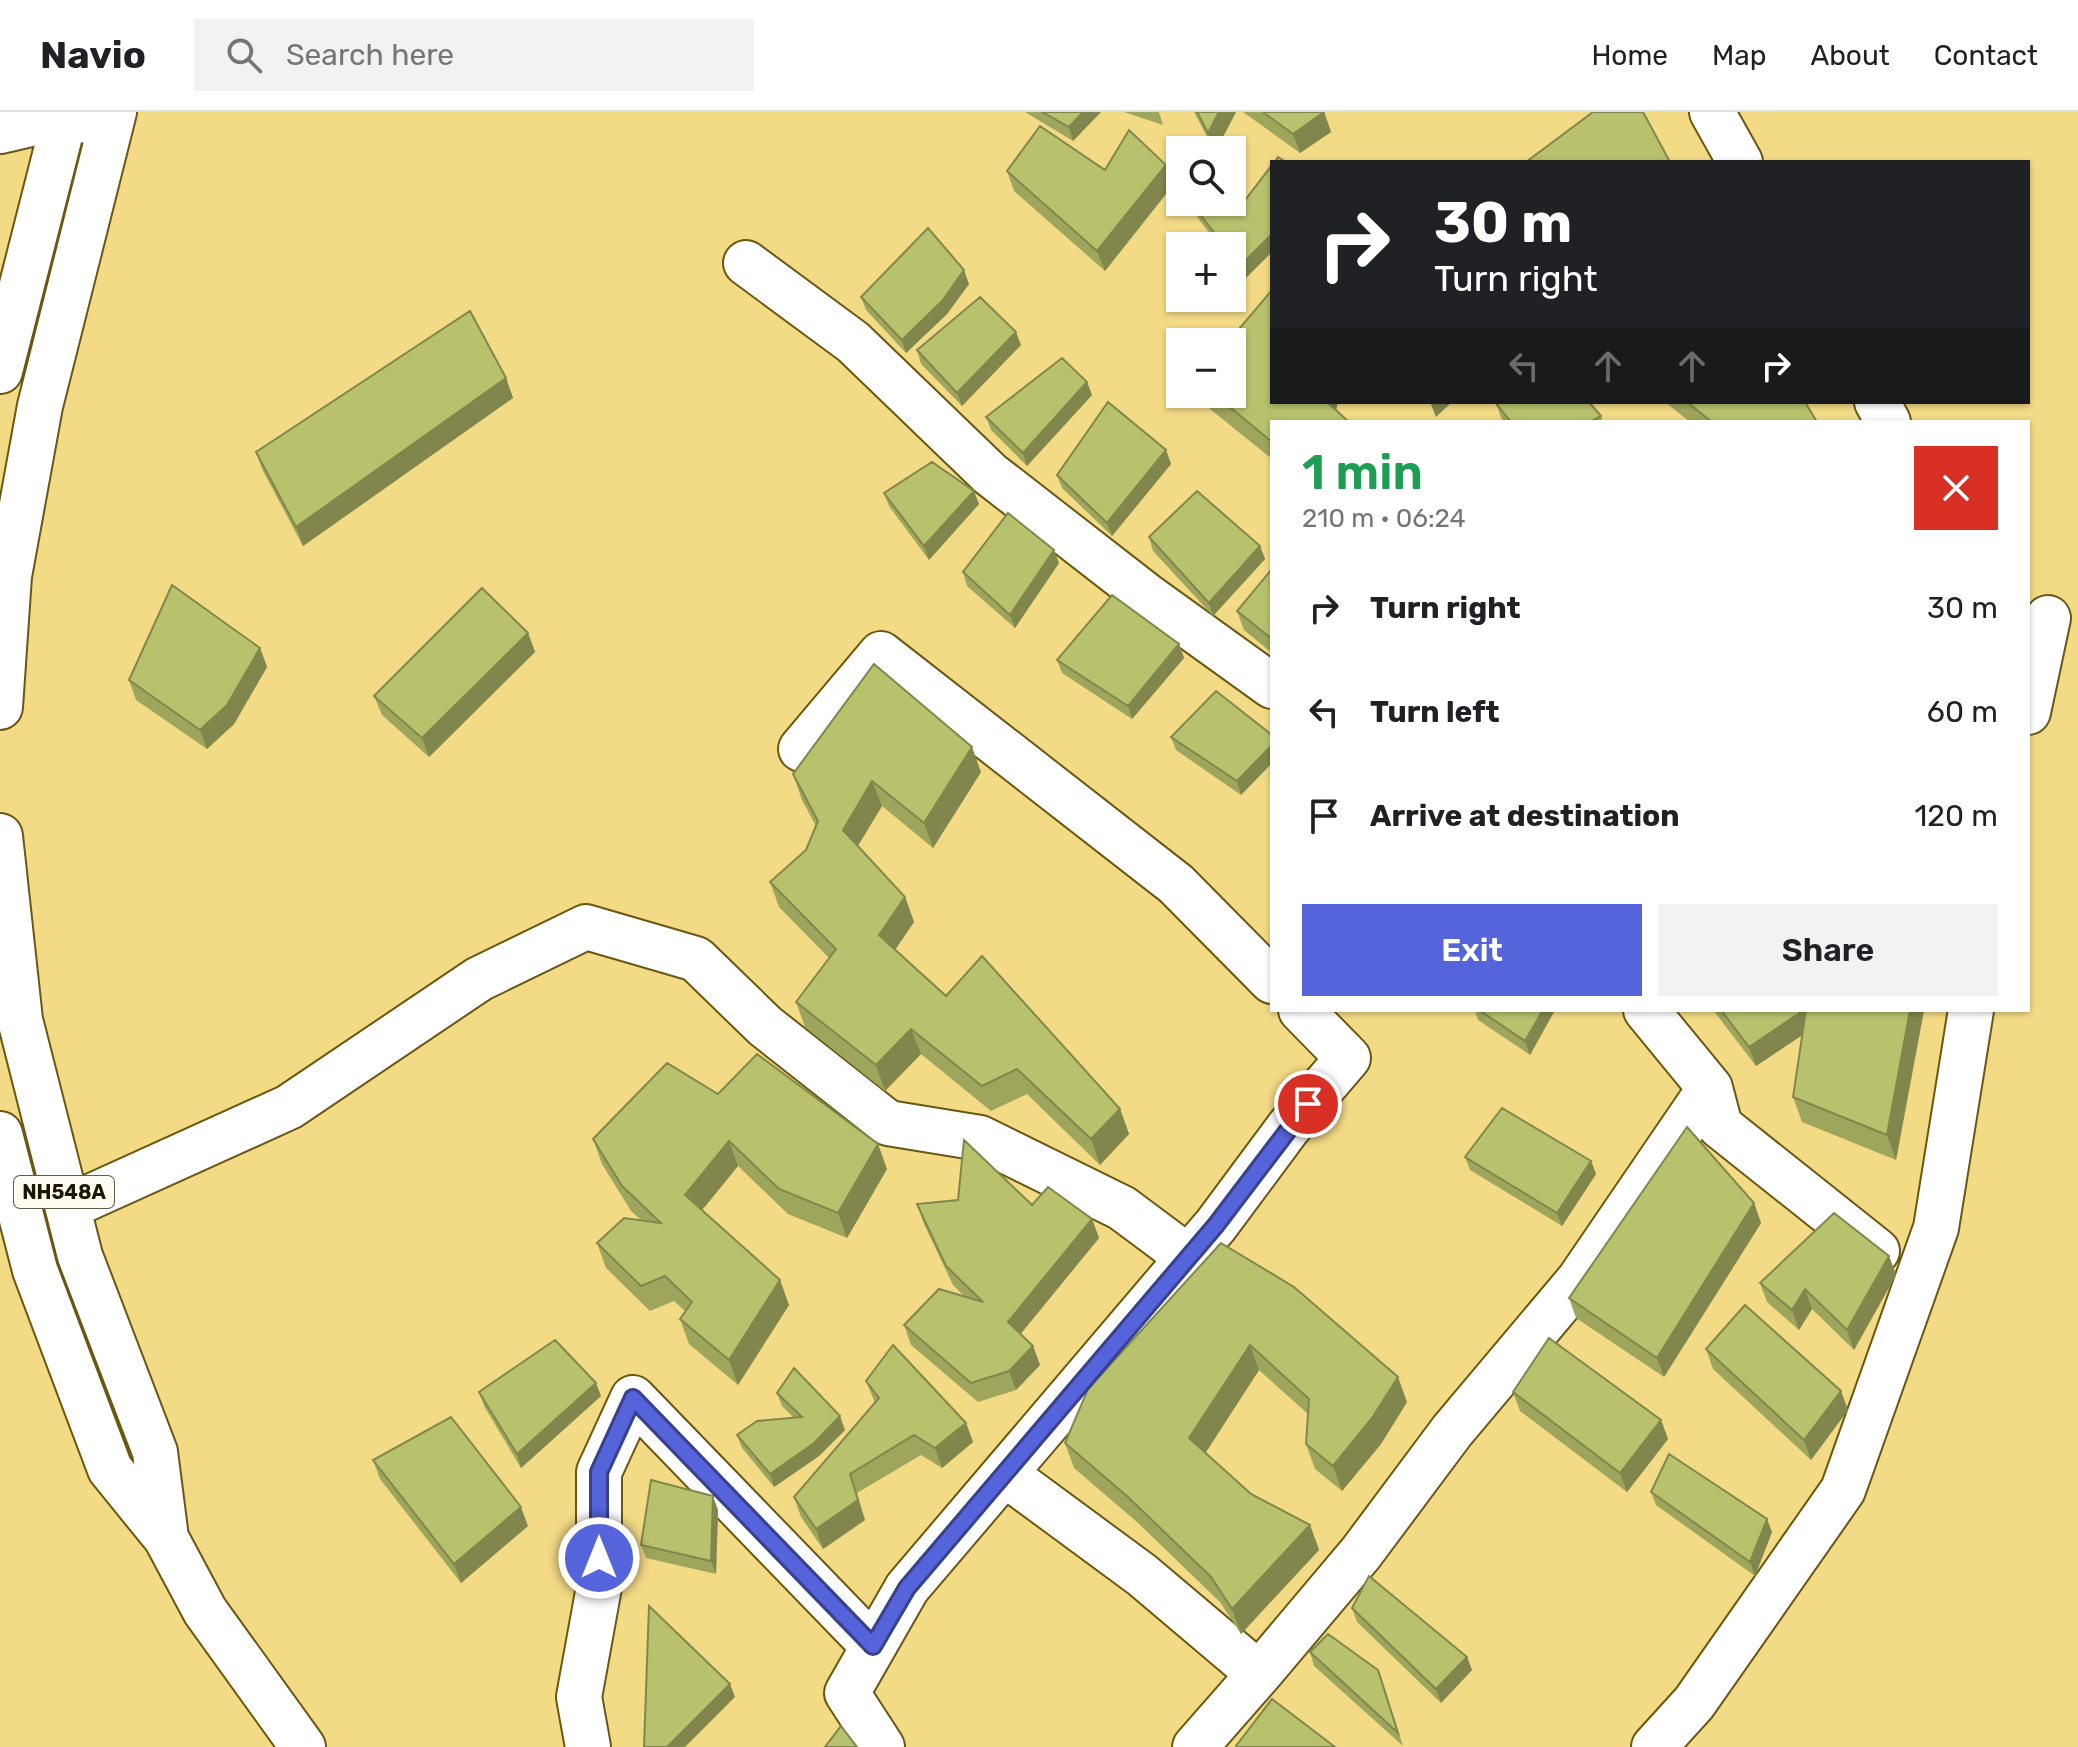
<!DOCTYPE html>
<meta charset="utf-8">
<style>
:root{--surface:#fff;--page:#f2f2f2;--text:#202124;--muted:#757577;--line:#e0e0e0;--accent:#5564da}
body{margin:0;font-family:Rubik,sans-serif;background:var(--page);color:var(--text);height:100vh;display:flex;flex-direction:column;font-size:30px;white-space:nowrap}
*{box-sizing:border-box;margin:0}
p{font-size:26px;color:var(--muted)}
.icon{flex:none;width:44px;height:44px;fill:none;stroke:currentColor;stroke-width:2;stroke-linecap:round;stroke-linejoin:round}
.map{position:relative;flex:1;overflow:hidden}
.side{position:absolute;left:1270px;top:308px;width:760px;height:592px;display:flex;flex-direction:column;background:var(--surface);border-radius:0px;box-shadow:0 2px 6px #0004}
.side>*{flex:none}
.top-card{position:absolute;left:1270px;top:48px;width:760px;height:244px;border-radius:0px;box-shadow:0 2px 6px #0004;background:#202124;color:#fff;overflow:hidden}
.buttons{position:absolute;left:1166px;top:24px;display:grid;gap:16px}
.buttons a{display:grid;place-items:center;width:80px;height:80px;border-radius:0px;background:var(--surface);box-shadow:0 2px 6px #0004;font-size:40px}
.pin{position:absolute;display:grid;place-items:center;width:68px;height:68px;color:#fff;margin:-34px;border:4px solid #fff;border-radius:50%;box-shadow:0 2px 8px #0007}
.me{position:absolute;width:88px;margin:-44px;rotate:0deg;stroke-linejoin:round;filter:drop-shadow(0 0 6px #0008)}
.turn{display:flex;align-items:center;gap:28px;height:168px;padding:0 32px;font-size:36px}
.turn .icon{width:104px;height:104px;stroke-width:2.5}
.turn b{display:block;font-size:56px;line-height:68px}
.lanes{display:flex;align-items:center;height:76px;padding:0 32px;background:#0003;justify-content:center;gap:40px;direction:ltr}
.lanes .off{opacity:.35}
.round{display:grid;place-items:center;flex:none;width:84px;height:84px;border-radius:0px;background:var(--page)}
.summary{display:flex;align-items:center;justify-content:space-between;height:136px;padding:0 32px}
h1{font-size:48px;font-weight:600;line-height:60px;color:#1e9e55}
.button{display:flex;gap:16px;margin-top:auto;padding:16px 32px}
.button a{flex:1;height:92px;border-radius:0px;background:var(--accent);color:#fff;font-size:32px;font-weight:600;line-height:92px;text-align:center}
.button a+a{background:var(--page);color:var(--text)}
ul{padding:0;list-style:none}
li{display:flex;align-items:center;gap:24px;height:104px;padding:0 32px}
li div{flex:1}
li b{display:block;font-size:30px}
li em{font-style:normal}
header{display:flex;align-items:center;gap:48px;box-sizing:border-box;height:112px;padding:0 40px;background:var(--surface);border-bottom:2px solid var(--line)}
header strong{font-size:38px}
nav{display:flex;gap:44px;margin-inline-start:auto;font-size:28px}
.search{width:560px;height:72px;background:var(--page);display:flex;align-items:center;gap:20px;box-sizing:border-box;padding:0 28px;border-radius:0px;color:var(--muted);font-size:30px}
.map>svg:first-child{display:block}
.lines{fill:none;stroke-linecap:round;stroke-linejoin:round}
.minor-casing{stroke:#695712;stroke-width:48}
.highway-casing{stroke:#695712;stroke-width:48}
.minor{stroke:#fff;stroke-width:44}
.highway{stroke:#fff;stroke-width:44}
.wall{fill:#9ea65d}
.shaded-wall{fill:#81874c}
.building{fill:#b8c16c;stroke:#81874c;stroke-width:2}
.route-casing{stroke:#37418e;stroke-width:20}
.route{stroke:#5564da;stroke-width:14}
.labels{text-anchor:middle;stroke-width:6;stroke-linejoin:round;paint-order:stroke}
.shield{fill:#fffcf4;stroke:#615b49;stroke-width:2}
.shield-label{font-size:20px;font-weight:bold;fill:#1d1600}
</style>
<header>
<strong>Navio</strong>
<div class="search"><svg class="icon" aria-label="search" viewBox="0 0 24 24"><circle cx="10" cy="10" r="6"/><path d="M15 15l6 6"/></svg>Search here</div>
<nav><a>Home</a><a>Map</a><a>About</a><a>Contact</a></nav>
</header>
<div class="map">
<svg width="2078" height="1635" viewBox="0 0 2078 1635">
<rect width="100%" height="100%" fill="#f3da85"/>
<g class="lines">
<defs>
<path id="minor" d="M1712,0L1740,50
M0,19L65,4L110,14
M746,151L853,230L990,362L1147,484L1272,574
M1877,290L1888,310
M2028,600L2048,506
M801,637L881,542L1176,772L1272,869
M1710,976L1720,1014L1877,1139
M68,1095L289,995L479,867L586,815L696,847L765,914L888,1011L980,1026L1122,1096L1189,1146
M1005,1362L1142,1463L1259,1562L1361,1441L1452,1319L1579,1168L1710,976L1646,898
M588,1635L579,1585L599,1475V1360L633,1286L873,1534
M882,1635L847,1581L907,1476L1216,1113L1288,1016L1348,946L1301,898
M1195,1635L1259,1562
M1654,1635L1694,1591L1843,1378L1936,1116L1971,898"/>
<path id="highway" d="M0,259L66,0
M0,595L9,464L40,294L114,0
M0,724L20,908L80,1144L155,1340L166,1426
M0,1022L35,1158L110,1357L166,1426L205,1499L303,1635"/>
</defs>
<!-- minor casing -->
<use href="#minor" class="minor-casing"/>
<!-- highway casing -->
<use href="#highway" class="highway-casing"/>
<!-- minor -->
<use href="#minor" class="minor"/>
<!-- highway -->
<use href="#highway" class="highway"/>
</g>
<!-- wall -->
<path class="wall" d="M1025,0H1101L1073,29Z
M1124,0H1159L1163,13Z
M1194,0H1236L1216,38H1214Z
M1243,0H1324L1331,20L1300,41Z
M1180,44V83L1173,73L1105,159L1014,79L1007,59L1105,58L1166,53L1168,59Z
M1186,90H1227L1244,168L1232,151V134H1219Z
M969,172L947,202L906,241L866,198L861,185Z
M1021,233L962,294L921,252L917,238Z
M506,266L513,286L303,434L263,359L256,340Z
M1087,270L1092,283L1027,354L991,318L986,305Z
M1201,282H1232L1272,290H1338L1336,298L1272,310V347L1205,293Z
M1665,290H1805L1817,310H1690Z
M1497,293L1601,304L1603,310H1505L1501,306Z
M1166,338L1171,352L1112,424L1062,376L1057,363Z
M884,381L979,392L929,448L889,394Z
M1149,425L1260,434L1265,447L1213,504L1153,439Z
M1059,451L1015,516L967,474L963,460Z
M1272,457V541L1244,518L1237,499Z
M528,521L535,540L429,645L382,603L374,584Z
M1179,532L1184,546L1132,607L1062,561L1057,548Z
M260,536L267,555L234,612L207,637L136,588L129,568Z
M1272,623V651L1241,683L1176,638L1171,625Z
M981,660L933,736L882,694L858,734L905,785L914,810L895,838L946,884L1120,997L1129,1022L1100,1053L1027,982L991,999L921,942L885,979L805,915L796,890L829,846L779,795L770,770L806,738L816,714L802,688L793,662Z
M1475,898H1555L1530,943L1478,908Z
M1713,898H1924L1896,1048L1802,1010L1793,985L1802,923L1756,954Z
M718,982L887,1057L847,1126L788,1102L738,1054L702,1098L789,1193L738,1273L689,1232L680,1207L685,1199L674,1189L650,1199L606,1156L597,1131L641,1108L631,1099L602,1052L593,1027Z
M1465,1045L1591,1049L1596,1062L1562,1114L1470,1058Z
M1754,1091L1761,1111L1664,1265L1576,1206L1569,1186Z
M917,1092L1032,1093L1092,1107L1099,1126L1020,1222L1033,1234L1040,1253L1016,1278L978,1290L911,1233L904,1213L964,1184L953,1173L924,1112Z
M1221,1131L1407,1290L1381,1332L1342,1379L1315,1357L1306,1332L1308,1302L1259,1258L1205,1341L1251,1382L1310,1413L1319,1438L1241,1522L1220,1490L1137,1410L1074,1356L1065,1331Z
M1889,1144L1896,1163L1854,1238L1812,1197L1799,1218L1767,1190L1760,1171Z
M1706,1237L1848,1298L1811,1348L1713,1257Z
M866,1269L966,1311L973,1330L942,1356L921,1343L857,1381L865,1408L823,1437L801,1405L794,1385L875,1291Z
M479,1280L601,1284L521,1356L484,1294Z
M1513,1280L1661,1308L1668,1327L1627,1380L1520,1299Z
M777,1281L845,1318L819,1344L774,1375L742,1336L737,1323L794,1306L782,1294Z
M373,1348L528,1414L461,1471L380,1367Z
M1651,1380L1772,1420L1755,1464L1656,1393Z
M718,1398L716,1462L646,1446L641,1433Z
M1352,1496L1467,1545L1472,1558L1441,1591L1357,1510Z
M1310,1540L1383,1571L1403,1634L1314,1554Z"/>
<!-- shaded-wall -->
<path class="shaded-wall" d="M1083,0H1101L1073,29L1069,15Z
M1219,0H1236L1216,38H1214L1208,21Z
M1324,0L1331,20L1300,41L1293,22Z
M1166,53L1173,73L1105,159L1097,139Z
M1272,122V140L1244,168L1239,155Z
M964,158L969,172L947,202L906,241L902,228Z
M1016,220L1021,233L962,294L957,281Z
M506,266L513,286L303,434L296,415Z
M1087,270L1092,283L1027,354L1023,341Z
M1324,290H1338L1333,310Z
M1430,290H1452L1436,305Z
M1166,338L1171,352L1112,424L1107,411Z
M974,379L979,392L929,448L924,434Z
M1260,434L1265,447L1213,504L1209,491Z
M1054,438L1059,451L1015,516L1010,503Z
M528,521L535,540L429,645L422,626Z
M1179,532L1184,546L1132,607L1128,594Z
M260,536L267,555L234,612L207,637L200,618Z
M1272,633V651L1241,683L1237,669Z
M972,635L981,660L933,736L924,711Z
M872,669L882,694L852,743L843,718Z
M905,785L914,810L888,848L879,823Z
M1543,898H1555L1530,943L1525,929Z
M1804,898H1810L1816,914L1756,954L1749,935Z
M1910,898H1924L1896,1048L1887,1023Z
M911,917L921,942L885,979L876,953Z
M1120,997L1129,1022L1100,1053L1091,1027Z
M729,1029L738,1054L694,1108L685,1083Z
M878,1032L887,1057L847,1126L838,1101Z
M1591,1049L1596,1062L1562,1114L1557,1101Z
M1754,1091L1761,1111L1664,1265L1657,1246Z
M1092,1107L1099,1126L1015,1229L1008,1210Z
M1889,1144L1896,1163L1854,1238L1847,1218Z
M780,1168L789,1193L738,1273L729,1248Z
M1805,1177L1812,1197L1799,1218L1792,1198Z
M1250,1233L1259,1258L1199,1351L1189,1326Z
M1033,1234L1040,1253L1016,1278L1009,1259Z
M1398,1265L1407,1290L1381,1332L1342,1379L1333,1354Z
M596,1271L601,1284L521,1356L517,1342Z
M1841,1279L1848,1298L1811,1348L1804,1328Z
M840,1304L845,1318L819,1344L774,1375L770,1362Z
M1661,1308L1668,1327L1627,1380L1620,1361Z
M966,1311L973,1330L942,1356L935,1336Z
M850,1362L865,1408L823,1437L816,1417Z
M713,1384L718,1398L716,1462L711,1449Z
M521,1395L528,1414L461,1471L454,1452Z
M1767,1407L1772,1420L1755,1464L1750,1450Z
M1310,1413L1319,1438L1241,1522L1232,1497Z
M1467,1545L1472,1558L1441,1591L1436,1577Z
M730,1572L735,1585L685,1635H667Z"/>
<!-- building -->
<path class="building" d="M1042,0H1083L1069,15Z
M1197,0H1219L1208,21Z
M1263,0H1324L1293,22Z
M1593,0H1643L1670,50H1526Z
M1040,14L1105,58L1129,18L1166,53L1097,139L1007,59Z
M1180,44V76L1168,59Z
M1278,45L1286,50H1275Z
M1272,53V122L1239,155L1232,145V134H1224L1191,90H1227L1236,100Z
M928,116L964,158L942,189L902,228L861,185Z
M1272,178V290H1327L1349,310H1272V330L1214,282H1232V230H1228Z
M980,185L1016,220L957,281L917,238Z
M470,199L506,266L296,415L256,340Z
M1062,246L1087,270L1023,341L986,305Z
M1108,290L1166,338L1107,411L1057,363Z
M1501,290H1589L1601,304L1590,310H1511L1497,293Z
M1687,290H1805L1817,310H1712Z
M932,350L974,379L924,434L884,381Z
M1197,379L1260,434L1209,491L1149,425Z
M1008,401L1054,438L1010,503L963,460Z
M1272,457V527L1237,499Z
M172,473L260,536L227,593L200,618L129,568Z
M482,476L528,521L422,626L374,584Z
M1112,483L1179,532L1128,594L1057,548Z
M874,552L972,635L924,711L872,669L843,718L905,785L879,823L946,884L982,844L1120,997L1091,1027L1017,957L982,974L911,917L876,953L796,890L836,837L770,770L806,738L818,709L793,662Z
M1216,579L1272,623V633L1237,669L1171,625Z
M1479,898H1543L1525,929Z
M1721,898H1804L1749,935Z
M1806,898H1910L1887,1023L1793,985Z
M757,942L878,1032L838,1101L779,1077L729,1029L685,1083L780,1168L729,1248L680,1207L692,1190L665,1164L641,1174L597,1131L624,1106L661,1111L622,1074L593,1027L667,951L718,982Z
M1502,996L1591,1049L1557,1101L1465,1045Z
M1687,1015L1754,1091L1657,1246L1569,1186Z
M964,1028L1032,1093L1048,1075L1092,1107L1008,1210L1033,1234L1009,1259L971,1271L904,1213L939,1177L983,1190L946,1154L917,1092L958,1088Z
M1834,1101L1889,1144L1847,1218L1805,1177L1792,1198L1760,1171Z
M1221,1131L1294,1175L1398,1265L1372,1306L1333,1354L1306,1332L1309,1287L1250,1233L1189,1326L1251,1382L1310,1413L1232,1497L1211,1465L1128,1385L1065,1331L1088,1277Z
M1745,1193L1841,1279L1804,1328L1706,1237Z
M1549,1226L1661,1308L1620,1361L1513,1280Z
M555,1228L596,1271L517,1342L479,1280Z
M893,1233L966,1311L935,1336L914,1323L850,1362L858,1388L816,1417L794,1385L879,1286L866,1269Z
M794,1256L840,1304L814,1331L770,1362L737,1323L757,1309L802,1305L777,1281Z
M451,1305L521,1395L454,1452L373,1348Z
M1669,1342L1767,1407L1750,1450L1651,1380Z
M651,1368L713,1384L711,1449L641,1433Z
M1369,1464L1467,1545L1436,1577L1352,1496Z
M649,1494L730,1572L667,1635H644Z
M1328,1522L1378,1558L1398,1621L1310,1540Z
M1272,1587L1335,1635H1237L1236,1634Z
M841,1614L857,1635H825Z"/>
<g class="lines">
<defs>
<path id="route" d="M599,1446V1360L633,1286L873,1534L907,1476L1216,1113L1308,992"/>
</defs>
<!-- route casing -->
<use href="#route" class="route-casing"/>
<!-- route -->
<use href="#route" class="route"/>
</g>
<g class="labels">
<!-- shield labels -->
<rect class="shield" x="14" y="1064" width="100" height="32" rx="6"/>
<g class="shield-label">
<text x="64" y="1087">NH548A</text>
</g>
</g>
</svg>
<div class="buttons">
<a><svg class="icon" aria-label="search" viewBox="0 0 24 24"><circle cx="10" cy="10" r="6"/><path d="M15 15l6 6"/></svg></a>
<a>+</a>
<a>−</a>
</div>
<div class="pin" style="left:1308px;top:992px;background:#d93025"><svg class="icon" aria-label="arrive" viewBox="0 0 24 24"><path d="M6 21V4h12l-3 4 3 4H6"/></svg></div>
<svg class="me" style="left:599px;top:1446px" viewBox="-20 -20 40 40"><circle r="17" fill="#5564da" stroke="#fff" stroke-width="3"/><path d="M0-11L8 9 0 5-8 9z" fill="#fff"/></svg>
<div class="top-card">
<div class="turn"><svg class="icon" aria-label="right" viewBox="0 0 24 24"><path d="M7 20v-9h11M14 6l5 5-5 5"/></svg><div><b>30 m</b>Turn right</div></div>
<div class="lanes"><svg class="icon off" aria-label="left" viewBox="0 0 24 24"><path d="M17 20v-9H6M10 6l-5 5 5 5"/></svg><svg class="icon off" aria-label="ahead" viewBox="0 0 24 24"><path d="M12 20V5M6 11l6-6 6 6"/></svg><svg class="icon off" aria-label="ahead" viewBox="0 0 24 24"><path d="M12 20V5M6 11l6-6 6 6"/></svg><svg class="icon" aria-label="right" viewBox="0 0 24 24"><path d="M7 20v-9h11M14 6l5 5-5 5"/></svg></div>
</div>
<section class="side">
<div class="summary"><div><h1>1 min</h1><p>210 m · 06:24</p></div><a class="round" style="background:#d93025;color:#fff"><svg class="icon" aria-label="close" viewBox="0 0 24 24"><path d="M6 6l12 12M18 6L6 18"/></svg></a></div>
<ul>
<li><svg class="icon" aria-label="right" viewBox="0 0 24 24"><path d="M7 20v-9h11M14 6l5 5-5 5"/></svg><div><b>Turn right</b></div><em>30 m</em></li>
<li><svg class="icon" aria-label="left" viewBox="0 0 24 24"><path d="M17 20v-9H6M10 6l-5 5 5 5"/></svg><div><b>Turn left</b></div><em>60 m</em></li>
<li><svg class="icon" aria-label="arrive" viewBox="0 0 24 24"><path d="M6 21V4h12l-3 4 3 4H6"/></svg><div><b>Arrive at destination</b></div><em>120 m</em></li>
</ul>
<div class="button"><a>Exit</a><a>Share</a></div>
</section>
</div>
